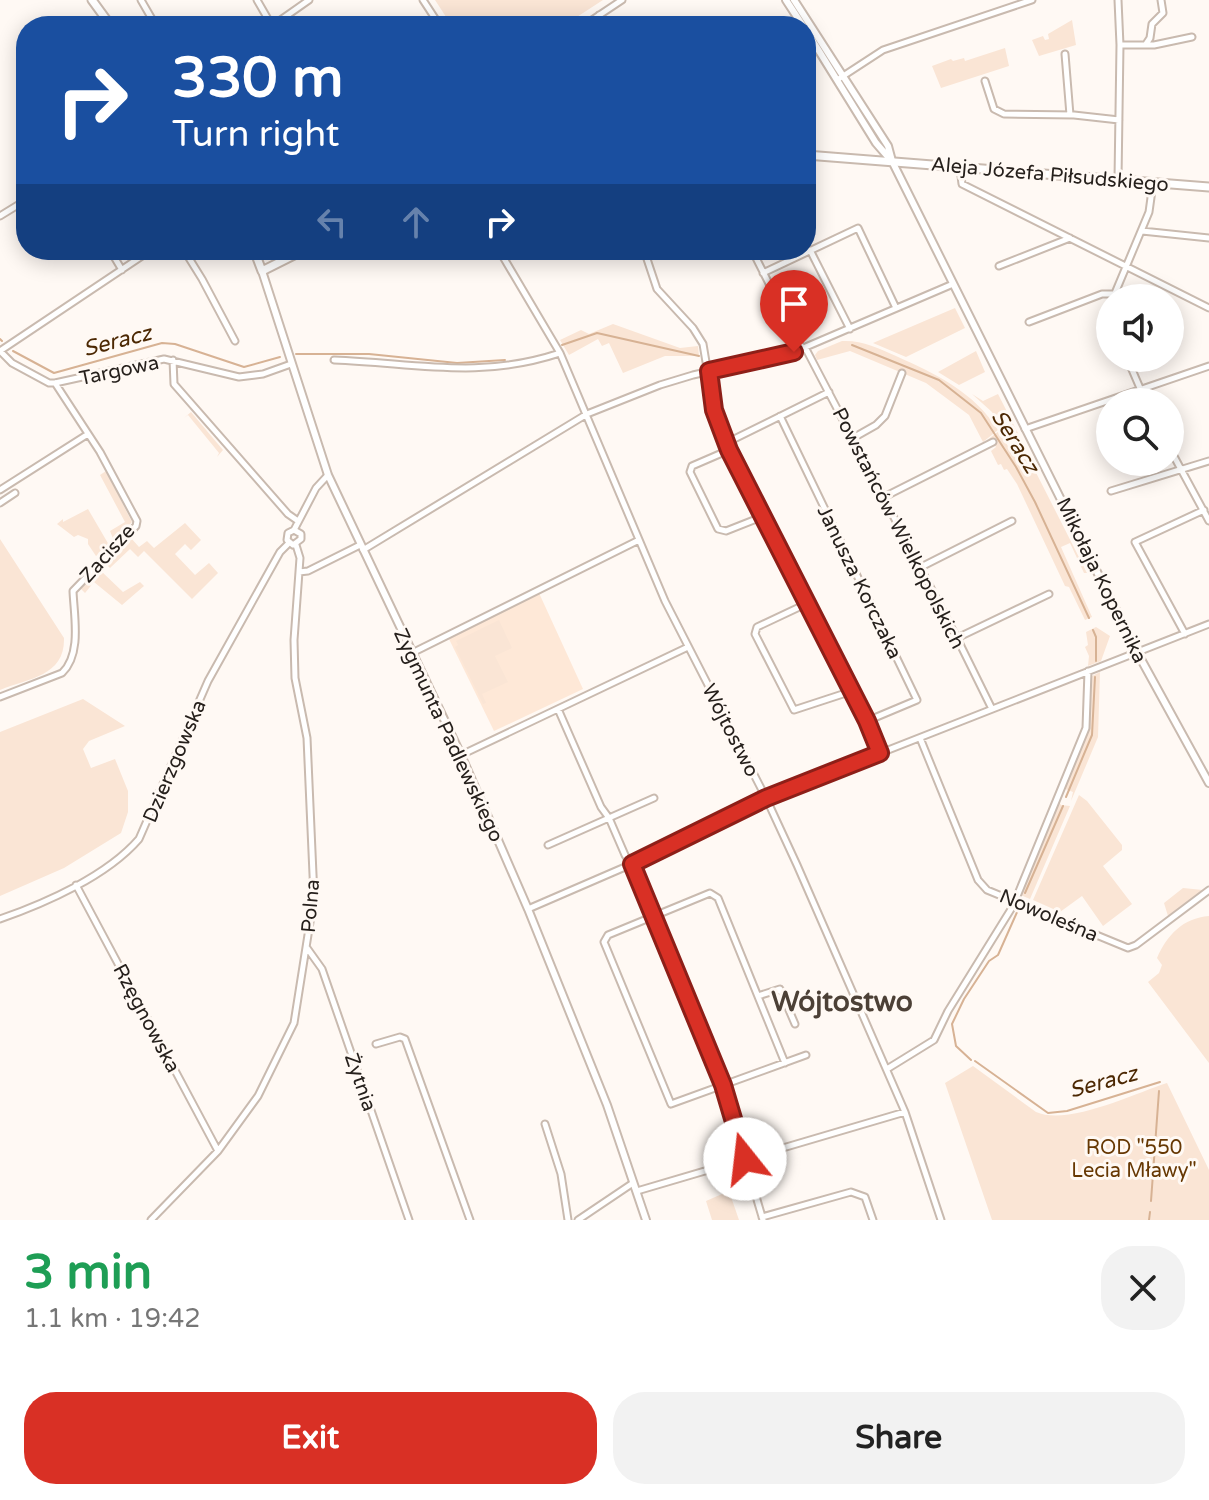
<!DOCTYPE html>
<meta charset="utf-8">
<style>
:root{--surface:#fff;--page:#f2f2f2;--text:#222;--muted:#767676;--accent:#d93025}
body{margin:0;font-family:"Varela Round",sans-serif;background:var(--page);color:var(--text);height:100vh;display:flex;flex-direction:column;font-size:30px;white-space:nowrap}
*{box-sizing:border-box;margin:0}
p{font-size:26px;color:var(--muted)}
.icon{flex:none;width:44px;height:44px;fill:none;stroke:currentColor;stroke-width:2;stroke-linecap:round;stroke-linejoin:round}
.map{position:relative;height:1220px;overflow:hidden}
.side{display:flex;flex-direction:column;background:var(--surface);flex:1}
.side>*{flex:none}
.top-card{position:absolute;left:16px;top:16px;width:800px;height:244px;border-radius:32px;box-shadow:0 4px 20px #0003;background:#1a4fa0;color:#fff;overflow:hidden}
.controls{position:absolute;left:1096px;top:284px;display:grid;gap:16px}
.controls a{display:grid;place-items:center;width:88px;height:88px;border-radius:50%;background:var(--surface);box-shadow:0 4px 20px #0003;font-size:40px}
.pin{position:absolute;display:grid;place-items:center;width:68px;height:68px;color:#fff;margin:-82px -34px;border-radius:50% 50% 50% 0;rotate:-45deg;box-shadow:0 0 8px #0007}
.pin .icon{rotate:45deg}
.me{position:absolute;width:88px;margin:-44px;rotate:344deg;stroke-linejoin:round;filter:drop-shadow(0 0 6px #0008)}
.turn{display:flex;align-items:center;gap:28px;height:168px;padding:0 24px;font-size:36px}
.turn .icon{width:104px;height:104px;stroke-width:2.5}
.turn b{display:block;font-size:56px;line-height:68px}
.lanes{display:flex;align-items:center;height:76px;padding:0 24px;background:#0003;justify-content:center;gap:40px;direction:ltr}
.lanes .off{opacity:.35}
.round{display:grid;place-items:center;flex:none;width:84px;height:84px;border-radius:32px;background:var(--page)}
.summary{display:flex;align-items:center;justify-content:space-between;height:136px;padding:0 24px}
h1{font-size:48px;font-weight:700;line-height:60px;color:#1e9e55}
.action{display:flex;gap:16px;margin-top:auto;padding:16px 24px}
.action a{flex:1;height:92px;border-radius:32px;background:var(--accent);color:#fff;font-size:32px;font-weight:700;line-height:92px;text-align:center}
.action a+a{background:var(--page);color:var(--text)}
.map>svg:first-child{display:block}
.built{fill:#fee8d7}
.green{fill:#fae5d5}
.lines{fill:none;stroke-linecap:round;stroke-linejoin:round}
.stream{stroke:#d7b294;stroke-width:2}
.minor-casing{stroke:#c9baaf;stroke-width:9}
.tertiary-casing{stroke:#c9baaf;stroke-width:10}
.secondary-casing{stroke:#c9baaf;stroke-width:11}
.minor{stroke:#fff;stroke-width:5}
.tertiary{stroke:#fff;stroke-width:6}
.secondary{stroke:#fff;stroke-width:7}
.route-casing{stroke:#8d1f18;stroke-width:20}
.route{stroke:#d93025;stroke-width:14}
.labels{text-anchor:middle;stroke-width:6;stroke-linejoin:round;paint-order:stroke}
.street-label{font-size:20px;fill:#26201c;stroke:#fff9f4}
.park-label{font-size:20px;fill:#673803;stroke:#fff9f4}
.water-label{font-size:22px;font-style:italic;fill:#4c2803;stroke:#fff9f4}
.district-label{font-size:28px;font-weight:bold;fill:#4c4036;stroke:#fff9f4}
</style>
<div class="map">
<svg width="1209" height="1220" viewBox="0 0 1209 1220">
<rect width="100%" height="100%" fill="#fff9f4"/>
<!-- built -->
<path class="built" d="M539,593L583,689L494,731L449,639Z"/>
<!-- green -->
<path class="green" d="M435,0H603L563,26H452Z
M1072,20L1076,45L1039,56L1032,40L1043,36L1045,40L1049,39L1048,34Z
M1005,48L1009,66L941,88L932,66L951,59L953,61L964,58L965,61Z
M955,308L965,328L906,357L873,343Z
M613,324L680,348L698,346L699,356H665L623,373L609,343L602,346L598,339L569,355L560,340L581,330L589,334Z
M842,341C862,340 878,348 896,356C936,374 974,392 998,430L983,442L969,415L926,383L850,351L817,360L815,355L818,351Z
M976,351L985,372L959,385L938,372Z
M972,394L983,401L998,394L1021,439L1014,442L1008,440L992,412Z
M191,412L223,450L217,457L219,453L188,415L184,418Z
M999,431L1012,453L1023,447L1087,573H1084L1070,543L1061,547L1092,617L1085,620L1069,587L1065,586L1017,484L1007,469L1004,470L1001,464L998,465L991,451L996,447L991,439L987,440Z
M106,471L132,522L114,541L110,531L125,522L100,475Z
M88,509L109,545L96,556L88,544V539L78,535L74,537L57,524L63,519V522Z
M185,523L201,540L191,550L185,544L175,554L195,575L209,563L218,573L192,599L144,551L138,557L130,549L110,568L106,564L131,538L139,547L147,541L154,548Z
M0,539L64,638C65,676 30,678 0,690Z
M100,570L123,592L140,582L144,586L122,605L94,582L85,593L81,589Z
M499,620L512,648L495,656L508,682L482,694L486,703L483,704L455,647L458,645L456,641Z
M1096,627L1110,636L1101,661L1088,666L1089,656L1085,647L1088,645L1086,632Z
M1100,672L1098,737L1071,801L1073,792L1065,789L1061,795L1085,735L1090,677Z
M83,699L125,726L89,741L83,749L91,768L115,759L128,791V812L121,833L64,868L0,896V732Z
M1079,795L1087,801L1122,845V850L1103,866L1132,904L1103,926L1082,896L1060,912L1033,900Z
M1058,800L1061,805L1070,806L1030,899L1018,894Z
M1183,888L1203,890L1168,916L1164,903Z
M1209,916V1063L1148,982L1159,973L1162,965L1157,958C1167,935 1183,918 1209,916Z
M973,1066L1036,1112C1068,1126 1133,1094 1167,1083L1209,1170V1220H992L945,1083Z
M729,1191L739,1220H712L706,1201Z"/>
<g class="lines">
<!-- stream -->
<path class="stream" d="M0,339L2,341
M562,345L597,333L699,356
M852,345L939,380L981,413L1016,467L1035,502L1089,618
M13,351L54,373L162,343L175,344L244,367L280,357
M296,354H369L457,363L505,360
M1093,630L1096,637V661
M1066,797L1092,735L1095,677
M1025,893L1063,806
M971,1060L956,1046L952,1024L964,999L989,961L998,955L1018,910
M975,1061L1048,1113L1067,1111L1160,1082
M1151,1201L1159,1091
M1149,1220L1150,1212"/>
<defs>
<path id="minor" d="M141,0L156,26
M257,0L272,26
M423,0L440,26
M1118,0L1120,45L1118,179
M599,15L607,26
M272,26L309,0
M583,26L622,0
M1146,44L1150,38L1152,24L1163,13L1161,0
M1120,45H1154L1192,37
M1065,54L1070,115
M837,80L883,50L1032,0
M985,81L994,109L1004,114L1074,115L1119,120
M960,168L962,184L1209,308
M0,216L26,200
M1142,231L1209,238
M110,250L122,270
M184,250L202,279L235,341
M499,250L560,353L665,601L766,798L797,865L905,1112L941,1220
M644,250L657,289L693,328L703,344L714,410L726,443L867,721L880,753
M752,250L800,345L807,351L957,638L992,709
M810,250L850,329
M999,266L1070,238
M763,273L858,228L896,308
M1113,298L1149,212L1153,183
M1029,322L1102,294H1113
M0,351L12,363L49,383H55L164,359L239,377L263,374L291,364
M0,351L151,250
M1127,358L1146,402
M173,360L174,384L288,514L298,521
M334,360C416,363 478,380 560,353
M780,416L917,700L867,721
M1025,429L1209,366
M853,438L876,425L885,416L902,373
M726,443L829,392
M1170,449L1209,521
M729,450L692,466L690,472L718,529L726,531L764,516
M0,490L88,434
M1111,491L1209,461
M884,497L993,442
M0,503L15,493
M294,530L301,534V539L293,545L287,540L288,533L294,530L316,488L328,475
M363,550L587,414L660,385L693,375L794,352L953,284
M921,567L1012,521
M299,572L308,571L360,545
M808,603L757,627L755,634L794,710L852,691
M1185,634L1135,542L1204,510
M957,638L1049,594
M412,653L639,540
M0,697L62,673C82,654 74,616 73,591L136,526L137,521L100,452L55,383
M558,709L601,807L609,818L625,855L637,874L723,1085L763,1220
M920,738L978,880L987,890L1128,948L1136,945L1209,890
M461,755L688,647
M548,845L654,798
M76,885L218,1151
M528,909L632,864L766,798L1209,624
M0,919C46,903 107,876 139,839L208,681L280,552L289,543
M307,948L322,969L409,1220
M758,996L780,989L795,1024
M376,1044L400,1037L405,1039L470,1220
M785,1063L718,898L710,893L608,935L604,942L671,1104L806,1055
M887,1069L934,1040L948,1011L1013,906L1086,728L1088,671
M545,1124L561,1174L568,1220
M637,1191L905,1112
M762,1217L851,1192L865,1197L873,1220
M151,1220L218,1151L258,1096L294,1023L314,897L307,738L295,678L294,640L300,558L296,545
M578,1220L633,1183"/>
<path id="tertiary" d="M786,0L803,26
M794,0L888,146L892,161L1137,652L1209,783
M806,30L876,143L889,158
M262,271L328,475L461,755L528,909L607,1105L646,1220"/>
<path id="secondary" d="M92,0L111,26
M806,155L1209,187
M254,250L262,271L304,250"/>
</defs>
<!-- minor casing -->
<use href="#minor" class="minor-casing"/>
<!-- tertiary casing -->
<use href="#tertiary" class="tertiary-casing"/>
<!-- secondary casing -->
<use href="#secondary" class="secondary-casing"/>
<!-- minor -->
<use href="#minor" class="minor"/>
<!-- tertiary -->
<use href="#tertiary" class="tertiary"/>
<!-- secondary -->
<use href="#secondary" class="secondary"/>
</g>
<g class="lines">
<defs>
<path id="route" d="M745,1159L723,1085L632,864L766,798L880,753L867,721L729,450L714,410L709,371L794,352"/>
</defs>
<!-- route casing -->
<use href="#route" class="route-casing"/>
<!-- route -->
<use href="#route" class="route"/>
</g>
<g class="labels">
<!-- street labels -->
<g class="street-label">
<text transform="translate(1050 174) rotate(5)" y="7">Aleja Józefa Piłsudskiego</text>
<text transform="translate(119 370) rotate(-12)" y="7">Targowa</text>
<text transform="translate(899 528) rotate(63)" y="7">Powstańców Wielkopolskich</text>
<text transform="translate(107 553) rotate(-48)" y="7">Zacisze</text>
<text transform="translate(1102 580) rotate(64)" y="7">Mikołaja Kopernika</text>
<text transform="translate(860 582) rotate(64)" y="7">Janusza Korczaka</text>
<text transform="translate(731 730) rotate(63)" y="7">Wójtostwo</text>
<text transform="translate(449 735) rotate(65)" y="7">Zygmunta Padlewskiego</text>
<text transform="translate(174 761) rotate(-67)" y="7">Dzierzgowska</text>
<text transform="translate(310 906) rotate(-85)" y="7">Polna</text>
<text transform="translate(1049 915) rotate(23)" y="7">Nowoleśna</text>
<text transform="translate(147 1018) rotate(62)" y="7">Rzęgnowska</text>
<text transform="translate(361 1082) rotate(71)" y="7">Żytnia</text>
</g>
<!-- park labels -->
<g class="park-label">
<text x="1134" y="1154">ROD "550<tspan x="1134" dy="23">Lecia Mławy"</tspan></text>
</g>
<!-- water labels -->
<g class="water-label">
<text transform="translate(117 340) rotate(-14)" y="8">Seracz</text>
<text transform="translate(1016 441) rotate(58)" y="8">Seracz</text>
<text transform="translate(1103 1081) rotate(-15)" y="8">Seracz</text>
</g>
<!-- district labels -->
<g class="district-label">
<text x="842" y="1011">Wójtostwo</text>
</g>
</g>
</svg>
<div class="controls">
<a><svg class="icon" aria-label="sound" viewBox="0 0 24 24"><path d="M4 9h4l5-4v14l-5-4H4zM17 9q2 3 0 6"/></svg></a>
<a><svg class="icon" aria-label="search" viewBox="0 0 24 24"><circle cx="10" cy="10" r="6"/><path d="M15 15l6 6"/></svg></a>
</div>
<div class="pin" style="left:794px;top:352px;background:#d93025"><svg class="icon" aria-label="arrive" viewBox="0 0 24 24"><path d="M6 21V4h12l-3 4 3 4H6"/></svg></div>
<svg class="me" style="left:745px;top:1159px" viewBox="-20 -20 40 40"><circle r="19" fill="#fff"/><path d="M0-13L10 11 0 6-10 11z" fill="#d93025"/></svg>
<div class="top-card">
<div class="turn"><svg class="icon" aria-label="right" viewBox="0 0 24 24"><path d="M7 20v-9h11M14 6l5 5-5 5"/></svg><div><b>330 m</b>Turn right</div></div>
<div class="lanes"><svg class="icon off" aria-label="left" viewBox="0 0 24 24"><path d="M17 20v-9H6M10 6l-5 5 5 5"/></svg><svg class="icon off" aria-label="ahead" viewBox="0 0 24 24"><path d="M12 20V5M6 11l6-6 6 6"/></svg><svg class="icon" aria-label="right" viewBox="0 0 24 24"><path d="M7 20v-9h11M14 6l5 5-5 5"/></svg></div>
</div>
</div>
<section class="side">
<div class="summary"><div><h1>3 min</h1><p>1.1 km · 19:42</p></div><a class="round"><svg class="icon" aria-label="close" viewBox="0 0 24 24"><path d="M6 6l12 12M18 6L6 18"/></svg></a></div>
<div class="action"><a>Exit</a><a>Share</a></div>
</section>
